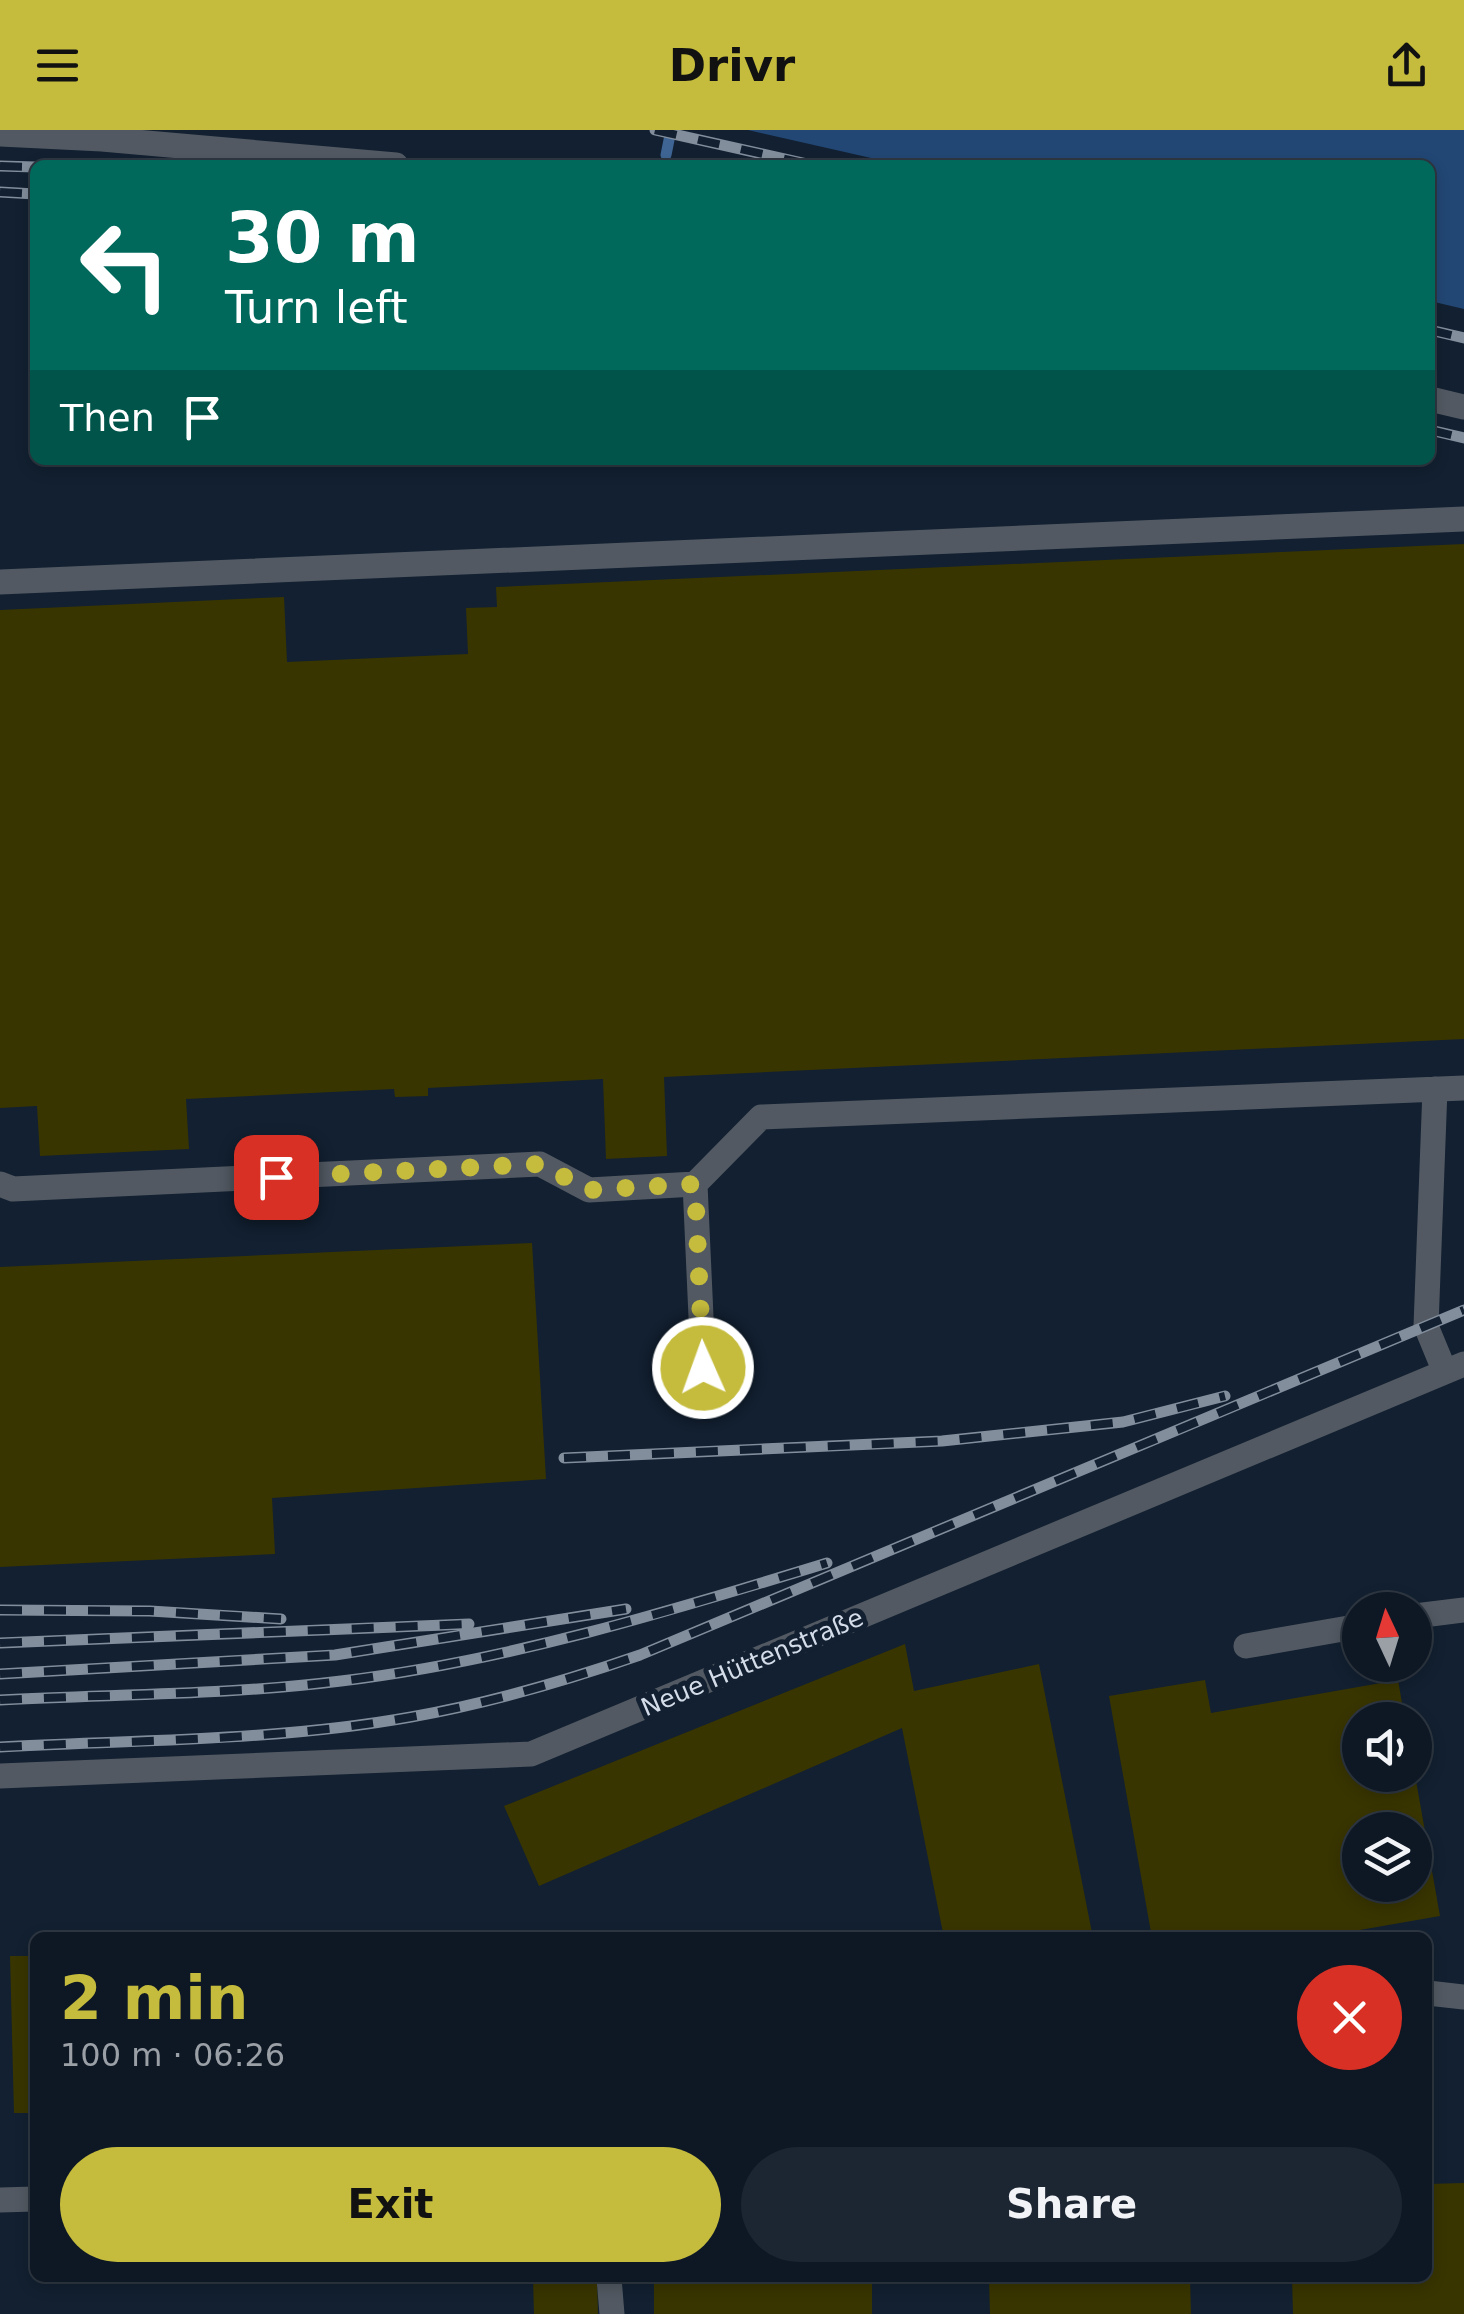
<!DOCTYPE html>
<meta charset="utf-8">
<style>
:root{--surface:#0e1825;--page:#1c2532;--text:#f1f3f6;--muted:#9ba0a7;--line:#2e3742;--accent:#c5bc3d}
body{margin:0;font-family:"DejaVu Sans",sans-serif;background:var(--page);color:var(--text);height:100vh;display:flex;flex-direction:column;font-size:38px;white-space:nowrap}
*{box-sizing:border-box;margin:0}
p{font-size:32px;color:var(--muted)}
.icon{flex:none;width:55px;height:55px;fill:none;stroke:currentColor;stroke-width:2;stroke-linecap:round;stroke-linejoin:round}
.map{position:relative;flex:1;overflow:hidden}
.details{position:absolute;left:30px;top:1802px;width:1402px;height:350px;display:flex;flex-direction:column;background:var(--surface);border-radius:15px;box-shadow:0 5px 15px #0003,0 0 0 2px var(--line)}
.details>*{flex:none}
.guide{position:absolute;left:30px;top:30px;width:1405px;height:305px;border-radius:15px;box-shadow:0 5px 15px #0003,0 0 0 2px var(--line);background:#00695c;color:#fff;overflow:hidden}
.needle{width:65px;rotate:356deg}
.buttons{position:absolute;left:1342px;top:1462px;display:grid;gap:20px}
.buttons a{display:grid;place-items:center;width:90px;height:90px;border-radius:50%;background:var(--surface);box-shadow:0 5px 15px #0003,0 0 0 2px var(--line);font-size:50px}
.pin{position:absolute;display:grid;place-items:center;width:85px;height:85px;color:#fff;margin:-42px;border-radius:20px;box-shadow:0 5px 15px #0006}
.me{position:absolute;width:110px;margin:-55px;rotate:358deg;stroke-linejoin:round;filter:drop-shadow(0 0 8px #0008)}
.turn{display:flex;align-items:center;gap:35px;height:210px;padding:0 30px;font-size:45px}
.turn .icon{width:130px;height:130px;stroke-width:2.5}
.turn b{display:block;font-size:70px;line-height:85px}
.then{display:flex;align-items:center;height:95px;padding:0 30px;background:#0003;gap:20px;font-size:38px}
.round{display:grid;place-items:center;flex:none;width:105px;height:105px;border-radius:52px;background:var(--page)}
.headline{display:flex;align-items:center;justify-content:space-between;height:170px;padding:0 30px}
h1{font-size:60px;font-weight:800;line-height:75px;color:var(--accent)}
.button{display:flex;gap:20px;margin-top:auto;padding:20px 30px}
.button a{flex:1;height:115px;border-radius:60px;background:var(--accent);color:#111;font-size:40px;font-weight:800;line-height:115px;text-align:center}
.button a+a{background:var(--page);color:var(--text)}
header{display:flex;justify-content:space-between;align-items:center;height:130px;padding:0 30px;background:var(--accent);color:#111;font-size:45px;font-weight:800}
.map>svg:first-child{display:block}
.forest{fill:#224774}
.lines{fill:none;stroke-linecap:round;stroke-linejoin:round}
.stream{stroke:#3e6594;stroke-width:11}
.building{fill:#393500;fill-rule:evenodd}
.minor{stroke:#525962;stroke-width:25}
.rail-casing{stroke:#838e9c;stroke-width:11}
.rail{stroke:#122031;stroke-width:8;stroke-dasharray:22;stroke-linecap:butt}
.route{stroke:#c5bc3d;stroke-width:18;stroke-dasharray:0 32.4}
.labels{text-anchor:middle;stroke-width:10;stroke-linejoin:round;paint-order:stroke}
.street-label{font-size:25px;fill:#d3dce8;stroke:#122031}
</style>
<header><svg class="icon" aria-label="menu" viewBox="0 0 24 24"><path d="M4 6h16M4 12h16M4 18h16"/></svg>Drivr<svg class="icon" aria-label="share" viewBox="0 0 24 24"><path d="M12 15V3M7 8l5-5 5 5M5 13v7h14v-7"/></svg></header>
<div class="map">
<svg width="1464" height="2184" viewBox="0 0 1464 2184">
<rect width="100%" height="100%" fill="#122031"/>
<!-- forest -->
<path class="forest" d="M748,0H1464V179L1430,171V35H902Z"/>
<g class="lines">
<!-- stream -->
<path class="stream" d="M666,25L671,0"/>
</g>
<!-- building -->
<path class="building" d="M1464,414V909L664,947L667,1026L606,1029L603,949L428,958V966L395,967L394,959L186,969L189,1019L40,1026L37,976L0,978V480L284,467L287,532L468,524L466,478L497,477L496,457Z
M532,1113L546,1349L272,1368L275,1424L0,1437V1137Z
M905,1514L914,1561L1039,1534L1093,1808H944L902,1598L539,1756L504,1676Z
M1205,1550L1211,1583L1398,1550L1405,1590H1360V1645H1415L1440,1786L1314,1808H1152L1109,1566ZM1360,1700H1415V1755H1360Z
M10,1826H35V1983H14Z
M1464,2053V2184H1293L1292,2148H1428V2054Z
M533,2148H597L598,2184H534Z
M654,2148H872V2184H654Z
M989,2148H1190L1191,2184H990Z"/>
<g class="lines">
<!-- minor -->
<path class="minor" d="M0,4L102,9L396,35
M1430,269L1464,277
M0,452L1464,389
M1435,959L1426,1196L1445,1242
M0,1054L13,1059L540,1034L589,1060L695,1054L761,987L1464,958
M695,1054L705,1275
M1415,1486L1464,1480
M1246,1516L1360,1496
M0,1646L531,1624L1464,1234
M1428,1863L1464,1867
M0,2070L35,2069
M609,2148L612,2184"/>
<defs>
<path id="rail" d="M655,0L812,35
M0,36L35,37
M0,62L35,64
M1430,200L1464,208
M1430,300L1464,308
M564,1328L942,1311L1123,1292L1225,1266
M0,1480L150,1481L281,1489
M0,1513L469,1494
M0,1544L335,1525L626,1479
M0,1570C113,1564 228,1565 341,1551C507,1531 667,1482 827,1433
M0,1617C136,1610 277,1611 411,1587C490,1573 565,1551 640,1525L1464,1180"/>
</defs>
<!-- rail casing -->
<use href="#rail" class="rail-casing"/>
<!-- rail -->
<use href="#rail" class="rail"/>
</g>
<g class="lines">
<!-- route -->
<path class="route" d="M276,1047L540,1034L589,1060L695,1054L703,1238"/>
</g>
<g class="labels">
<!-- street labels -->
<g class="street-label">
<text transform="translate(752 1532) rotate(-23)" y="9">Neue Hüttenstraße</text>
</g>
</g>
</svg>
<div class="buttons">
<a><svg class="needle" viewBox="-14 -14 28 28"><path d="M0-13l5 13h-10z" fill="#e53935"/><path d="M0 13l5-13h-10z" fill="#9ba0a7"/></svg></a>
<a><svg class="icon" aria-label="sound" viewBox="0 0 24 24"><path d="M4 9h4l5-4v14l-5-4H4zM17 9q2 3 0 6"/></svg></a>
<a><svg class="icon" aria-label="layers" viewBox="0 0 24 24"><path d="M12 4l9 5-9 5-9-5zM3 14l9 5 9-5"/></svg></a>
</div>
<div class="pin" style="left:276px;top:1047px;background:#d93025"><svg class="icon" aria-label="arrive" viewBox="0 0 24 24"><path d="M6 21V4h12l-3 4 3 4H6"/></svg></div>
<svg class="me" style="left:703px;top:1238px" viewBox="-20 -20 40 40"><circle r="17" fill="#c5bc3d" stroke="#fff" stroke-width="3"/><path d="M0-11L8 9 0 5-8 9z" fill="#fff"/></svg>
<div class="guide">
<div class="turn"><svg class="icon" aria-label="left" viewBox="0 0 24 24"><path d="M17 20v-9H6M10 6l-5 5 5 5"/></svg><div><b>30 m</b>Turn left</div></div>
<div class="then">Then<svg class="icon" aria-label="arrive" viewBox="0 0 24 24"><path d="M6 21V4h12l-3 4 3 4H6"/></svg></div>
</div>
<section class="details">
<div class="headline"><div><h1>2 min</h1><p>100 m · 06:26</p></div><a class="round" style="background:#d93025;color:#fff"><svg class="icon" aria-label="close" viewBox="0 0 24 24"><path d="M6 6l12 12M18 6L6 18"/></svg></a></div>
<div class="button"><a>Exit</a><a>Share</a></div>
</section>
</div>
